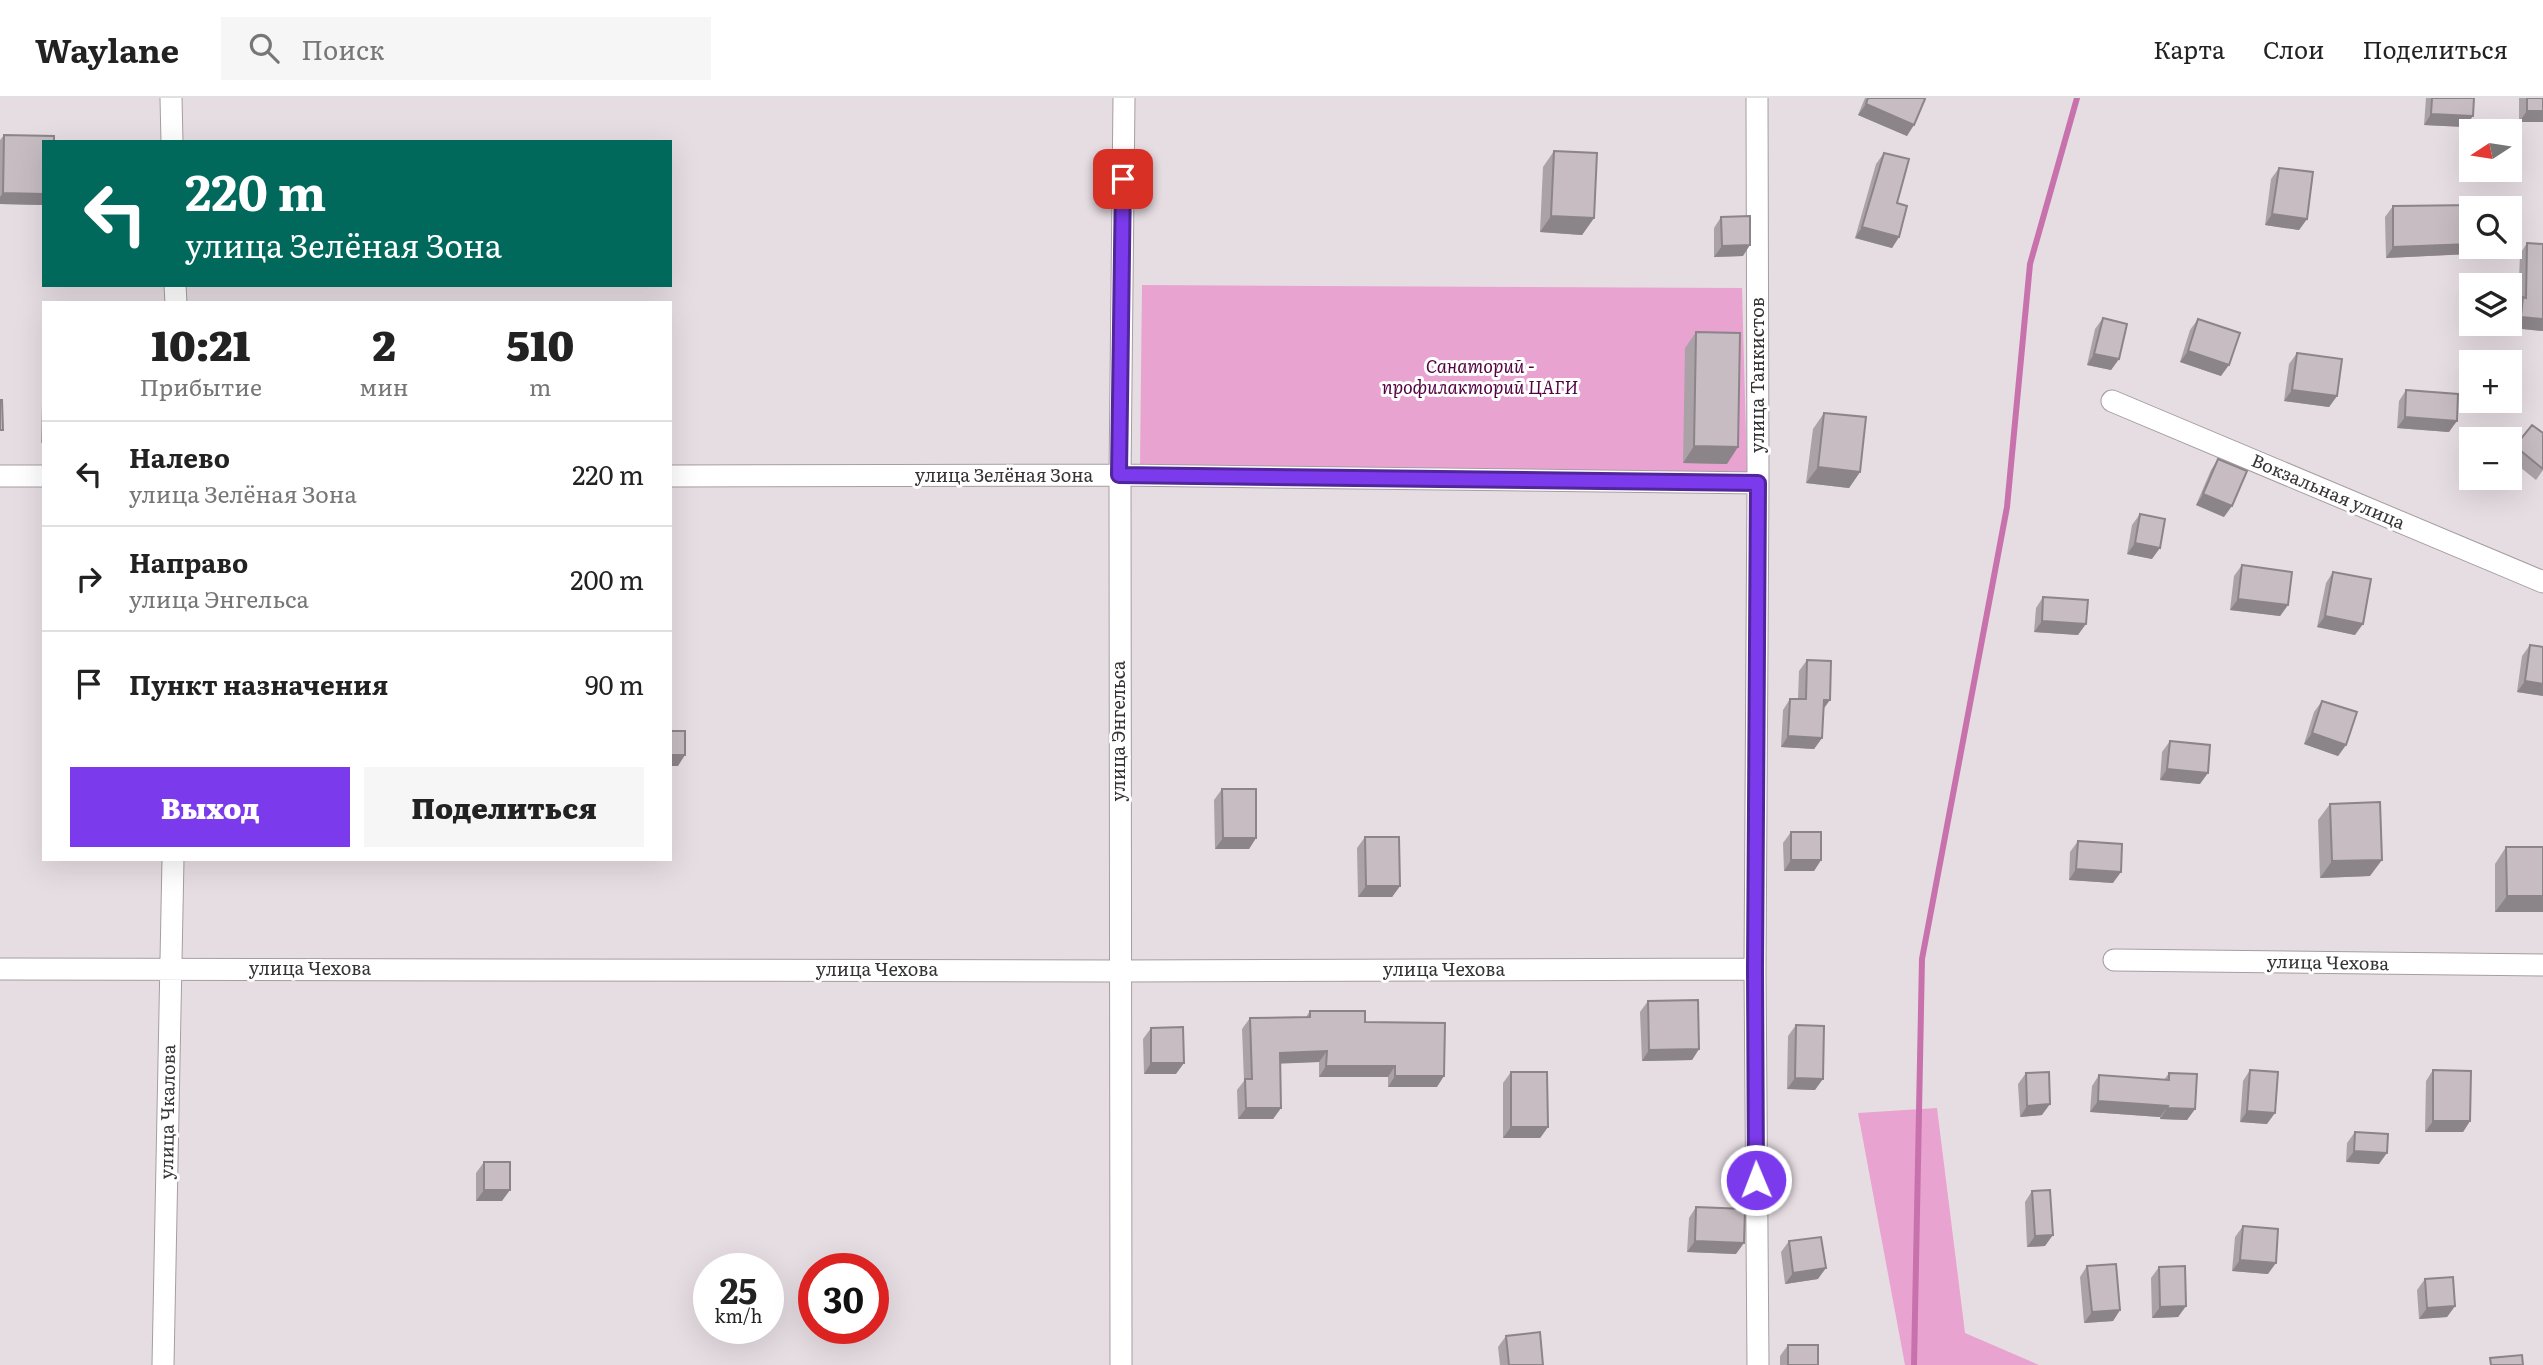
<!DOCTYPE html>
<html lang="ru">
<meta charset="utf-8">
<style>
:root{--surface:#fff;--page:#f6f6f6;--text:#222;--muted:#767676;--line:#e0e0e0;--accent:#7c3aed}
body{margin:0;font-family:Literata,serif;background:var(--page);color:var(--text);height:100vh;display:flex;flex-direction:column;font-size:26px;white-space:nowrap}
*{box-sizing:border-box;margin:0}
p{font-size:23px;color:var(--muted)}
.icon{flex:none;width:38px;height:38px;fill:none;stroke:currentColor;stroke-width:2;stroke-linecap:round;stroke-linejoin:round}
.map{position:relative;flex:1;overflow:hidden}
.sheet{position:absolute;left:42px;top:203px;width:630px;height:560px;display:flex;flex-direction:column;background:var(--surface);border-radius:0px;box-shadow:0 7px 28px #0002}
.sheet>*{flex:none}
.hud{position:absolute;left:42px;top:42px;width:630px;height:147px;border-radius:0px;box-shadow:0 7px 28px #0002;background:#00695c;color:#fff;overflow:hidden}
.needle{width:46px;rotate:258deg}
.fabs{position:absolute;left:2459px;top:21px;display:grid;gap:14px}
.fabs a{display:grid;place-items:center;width:63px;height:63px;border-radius:0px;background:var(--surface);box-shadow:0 7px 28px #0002;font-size:35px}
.speed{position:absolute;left:693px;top:1155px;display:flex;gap:14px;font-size:35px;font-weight:700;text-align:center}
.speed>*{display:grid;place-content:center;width:91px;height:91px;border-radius:50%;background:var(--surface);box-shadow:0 7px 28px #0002;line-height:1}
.speed small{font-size:18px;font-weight:400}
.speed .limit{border:10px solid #d22;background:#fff;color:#111}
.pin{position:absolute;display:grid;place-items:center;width:60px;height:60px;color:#fff;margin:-30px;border-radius:14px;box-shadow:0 4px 10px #0006}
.me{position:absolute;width:77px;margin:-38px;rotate:359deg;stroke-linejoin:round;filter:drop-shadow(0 0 5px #0008)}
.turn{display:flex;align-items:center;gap:24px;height:147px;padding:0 28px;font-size:32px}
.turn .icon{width:91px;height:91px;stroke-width:2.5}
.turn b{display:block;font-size:49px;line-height:60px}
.eta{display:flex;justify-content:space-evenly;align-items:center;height:119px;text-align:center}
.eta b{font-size:42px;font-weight:800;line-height:49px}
.action{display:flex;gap:14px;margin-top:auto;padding:14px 28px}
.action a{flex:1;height:80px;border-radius:0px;background:var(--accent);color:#fff;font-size:28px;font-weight:800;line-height:80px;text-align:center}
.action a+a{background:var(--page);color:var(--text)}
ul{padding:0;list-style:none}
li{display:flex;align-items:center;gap:21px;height:105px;padding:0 28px;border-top:2px solid var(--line)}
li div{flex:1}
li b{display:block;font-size:26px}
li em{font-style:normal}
header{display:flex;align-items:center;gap:42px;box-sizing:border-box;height:98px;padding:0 35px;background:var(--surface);border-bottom:2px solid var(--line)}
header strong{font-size:33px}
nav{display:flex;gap:38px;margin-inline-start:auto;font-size:24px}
.search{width:490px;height:63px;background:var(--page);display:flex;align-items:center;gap:18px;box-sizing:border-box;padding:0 24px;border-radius:0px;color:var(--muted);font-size:26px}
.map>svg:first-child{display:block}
.green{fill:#e9a3d1}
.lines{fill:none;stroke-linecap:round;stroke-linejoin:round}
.stream{stroke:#c772ac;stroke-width:6}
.street-casing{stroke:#a69da2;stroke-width:23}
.street{stroke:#fff;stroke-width:21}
.wall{fill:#aaa2a7}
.shaded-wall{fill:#8b8488}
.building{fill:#c6bcc2;stroke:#8b8488;stroke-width:2}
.route-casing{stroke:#51269a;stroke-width:18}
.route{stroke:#7c3aed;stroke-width:12}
.labels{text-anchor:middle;stroke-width:6;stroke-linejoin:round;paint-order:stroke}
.park-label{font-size:18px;font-style:italic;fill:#540342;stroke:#fff}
.street-label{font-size:18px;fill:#363335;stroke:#fff}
</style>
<header>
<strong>Waylane</strong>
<div class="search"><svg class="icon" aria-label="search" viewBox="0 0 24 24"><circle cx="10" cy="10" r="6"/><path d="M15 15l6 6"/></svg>Поиск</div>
<nav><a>Карта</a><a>Слои</a><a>Поделиться</a></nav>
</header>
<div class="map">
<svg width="2543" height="1267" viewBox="0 0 2543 1267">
<rect width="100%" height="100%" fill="#e6dde2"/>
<!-- green -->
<path class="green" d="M1142,187L1742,190L1747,374L1140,367Z
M1937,1010L1965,1235L2039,1267H1905L1858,1015Z"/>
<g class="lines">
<!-- stream -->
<path class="stream" d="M1914,1267L1922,861L2007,409L2030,166L2077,0"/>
<defs>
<path id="street" d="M171,0L172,44
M1757,0L1758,385L1755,871L1758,1267
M175,187L176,205
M2112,303L2543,484
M0,378H44
M670,378L1120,377L1758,385
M2114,862L2543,867
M0,871L1119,873L1755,871
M163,1267L173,761
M1121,1267L1120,377L1124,0"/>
</defs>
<!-- street casing -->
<use href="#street" class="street-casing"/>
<!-- street -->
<use href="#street" class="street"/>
</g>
<!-- wall -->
<path class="wall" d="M1865,0H1923L1907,38L1858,17Z
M2426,0H2474L2465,29L2424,27Z
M2519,0H2543V24H2519Z
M4,37L44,107L0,106V42Z
M1554,53L1594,120L1582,137L1540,134L1543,69Z
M1884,55L1897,105L1899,139L1892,150L1855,140L1876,66Z
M2279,70L2307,121L2299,132L2265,127L2271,81Z
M2393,108L2471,149H2475L2469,156L2386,160L2385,119Z
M1721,119L1743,158L1714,159V130Z
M2527,145L2543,233L2513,230L2515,210L2518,206L2520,156Z
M2103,220L2119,261L2111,272L2087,267L2095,231Z
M2198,221L2221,278L2180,264L2190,232Z
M1696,234L1727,366L1683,365L1685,250Z
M2297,255L2337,298L2329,309L2284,303L2289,266Z
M2406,292L2449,334L2397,330L2399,303Z
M44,304V345H41L42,306Z
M1824,315L1860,374L1849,390L1806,385L1813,331Z
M2543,335V372L2536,382L2510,361V356L2515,348Z
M2218,361L2224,419L2196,407L2211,372Z
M2140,416L2152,461L2127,456L2132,427Z
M2242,467L2288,507L2280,518L2230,512L2234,478Z
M2333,474L2355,537L2317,529L2326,485Z
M2043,499L2078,537L2034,534L2036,510Z
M2530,547L2543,598L2517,594L2522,558Z
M1807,562L1823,611L1822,640L1814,651L1781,649L1783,612L1790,601H1798L1799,573Z
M2322,603L2346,647L2338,658L2304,646L2314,614Z
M2170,643L2200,686L2160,682L2162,654Z
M1222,691L1256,740L1249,751H1215L1214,702Z
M2330,706L2370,778L2320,780L2318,722Z
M1791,734L1821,762L1814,773H1784L1783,745Z
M1365,739L1400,788L1392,799H1358L1357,750Z
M2078,743L2113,785L2069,782L2070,754Z
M2506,749L2542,814H2495V766Z
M1648,903L1699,951L1692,962L1642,963L1640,914Z
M1310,913L1365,924L1437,989H1388V979H1319V964L1280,965L1281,1010L1273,1021H1238L1237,992L1244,983L1242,931L1250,920L1306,919Z
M1796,927L1815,992L1787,991L1788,938Z
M1151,930L1176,976H1144L1143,941Z
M2250,972L2267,1026L2240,1024L2243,983Z
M2433,972L2470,1023L2463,1034H2425L2426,983Z
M1511,974L1548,1029L1540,1040H1503V985Z
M2026,975L2042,1017L2020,1019L2018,986Z
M2169,975L2195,1011L2187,1022L2160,1021V1019L2090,1014L2092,988L2099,977L2164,982Z
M2355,1034L2379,1066L2346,1064L2347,1045Z
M484,1064L502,1103H476V1075Z
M2032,1093L2045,1148L2027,1149L2025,1104Z
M1696,1109L1736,1156L1687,1154L1689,1120Z
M2243,1128L2268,1176L2232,1173L2235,1139Z
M1789,1143L1818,1181L1785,1186L1781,1154Z
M2087,1168L2120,1212L2113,1223L2084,1225L2080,1179Z
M2159,1169L2186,1208L2178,1219L2152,1220L2151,1180Z
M2425,1181L2455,1208L2447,1219L2419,1221L2417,1192Z
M1506,1238L1543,1267H1500L1498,1249Z
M1788,1247L1818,1267H1780V1258Z"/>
<!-- shaded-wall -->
<path class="shaded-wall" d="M1866,6L1914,27L1907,38L1858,17Z
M2527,13H2543V24H2519Z
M2431,16L2473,18L2465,29L2424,27Z
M3,95L44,96V107L0,106V99Z
M2272,116L2307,121L2299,132L2265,127Z
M1551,118L1594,120L1582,137L1540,134Z
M1862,129L1899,139L1892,150L1855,140Z
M2471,146V149H2475L2469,156L2386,160L2393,149Z
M1750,147L1743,158L1714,159L1722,148Z
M2521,219L2543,221V233L2513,230Z
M2188,253L2229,267L2221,278L2180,264Z
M2094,256L2119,261L2111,272L2087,267Z
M2292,292L2337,298L2329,309L2284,303Z
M2405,319L2457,323L2449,334L2397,330Z
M1694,348L1738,349L1727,366L1683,365Z
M1818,369L1860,374L1849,390L1806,385Z
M2203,396L2232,408L2224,419L2196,407Z
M2135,445L2160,450L2152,461L2127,456Z
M2238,501L2288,507L2280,518L2230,512Z
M2325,518L2363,526L2355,537L2317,529Z
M2042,523L2086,526L2078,537L2034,534Z
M2525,583L2543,586V598L2517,594Z
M1824,602H1830L1822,613Z
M2312,635L2346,647L2338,658L2304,646Z
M1788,638L1822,640L1814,651L1781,649Z
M670,657H685L678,668H670Z
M2167,671L2208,675L2200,686L2160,682Z
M1223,740H1256L1249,751H1215Z
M1791,762H1821L1814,773H1784Z
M2382,762L2370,778L2320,780L2332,763Z
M2076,771L2121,774L2113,785L2069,782Z
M1366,788H1400L1392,799H1358Z
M2507,798H2543V814H2495Z
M1699,951L1692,962L1642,963L1649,952Z
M1327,953L1319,964L1272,966L1280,955Z
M1151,965H1184L1176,976H1144Z
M1326,968H1395L1388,979H1319Z
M1395,978H1444L1437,989H1388Z
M1795,980L1823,981L1815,992L1787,991Z
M2098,1003L2168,1008L2160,1019L2090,1014Z
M2050,1006L2042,1017L2020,1019L2027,1008Z
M1246,1010H1281L1273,1021H1238Z
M2167,1010L2195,1011L2187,1022L2160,1021Z
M2247,1013L2275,1015L2267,1026L2240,1024Z
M2433,1023H2470L2463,1034H2425Z
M1511,1029H1548L1540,1040H1503Z
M2354,1053L2387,1055L2379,1066L2346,1064Z
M484,1092H510L502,1103H476Z
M2053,1137L2045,1148L2027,1149L2035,1138Z
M1695,1143L1744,1145L1736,1156L1687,1154Z
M2240,1162L2276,1165L2268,1176L2232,1173Z
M1826,1170L1818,1181L1785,1186L1793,1175Z
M2186,1208L2178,1219L2152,1220L2160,1209Z
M2455,1208L2447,1219L2419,1221L2427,1210Z
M2120,1212L2113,1223L2084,1225L2092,1214Z"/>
<!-- building -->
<path class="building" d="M1868,0H1923L1925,1L1914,27L1866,6Z
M2432,0H2474L2473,18L2431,16Z
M2527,0H2543V13H2527Z
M4,37L54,38V44H44V96L3,95Z
M1554,53L1597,55L1594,120L1551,118Z
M1884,55L1909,61L1897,105L1907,108L1899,139L1862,129Z
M2279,70L2313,74L2307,121L2272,116Z
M2476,107V110H2471V146L2393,149V108Z
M1750,118V147L1722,148L1721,119Z
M2527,145L2543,146V221L2521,219L2523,199L2526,200Z
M2103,220L2127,226L2119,261L2094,256Z
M2198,221L2240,235L2229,267L2188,253Z
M1696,234L1740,235L1738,349L1694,348Z
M2297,255L2342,261L2337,298L2292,292Z
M2406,292L2458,296L2457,323L2405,319Z
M0,302H2L3,332H0Z
M1824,315L1866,319L1860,374L1818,369Z
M2532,327L2543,335V371L2515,348Z
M2218,361L2247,373L2232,408L2203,396Z
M2140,416L2165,421L2160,450L2135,445Z
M2242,467L2292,474L2288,507L2238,501Z
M2333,474L2371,481L2363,526L2325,518Z
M2043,499L2088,502L2086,526L2042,523Z
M2530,547L2543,549V586L2525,583Z
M1807,562L1831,563L1830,602H1824L1822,640L1788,638L1790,601H1806Z
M2322,603L2357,614L2346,647L2312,635Z
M670,633H685V657H670Z
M2170,643L2210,647L2208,675L2167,671Z
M1222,691H1256V740H1223Z
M2380,704L2382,762L2332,763L2330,706Z
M1791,734H1821V762H1791Z
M1365,739H1399L1400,788H1366Z
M2078,743L2122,746L2121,774L2076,771Z
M2506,749H2543V798H2507Z
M1698,902L1699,951L1649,952L1648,903Z
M1310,913H1365V924L1445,925L1444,978H1395V968H1326L1327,953L1280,955L1281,1010H1246L1245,981H1252L1250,920L1310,919Z
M1796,927L1824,928L1823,981L1795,980Z
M1183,929L1184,965H1151V930Z
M2250,972L2278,974L2275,1015L2247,1013Z
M2433,972L2471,973L2470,1023H2433Z
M1511,974H1547L1548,1029H1511Z
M2049,974L2050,1006L2027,1008L2026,975Z
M2169,975L2197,976L2195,1011L2167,1010L2168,1008L2098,1003L2099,977L2169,982Z
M2355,1034L2388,1036L2387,1055L2354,1053Z
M484,1064H510V1092H484Z
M2050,1092L2053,1137L2035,1138L2032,1093Z
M1696,1109L1745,1111L1744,1145L1695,1143Z
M2243,1128L2278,1131L2276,1165L2240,1162Z
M1821,1139L1826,1170L1793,1175L1789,1143Z
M2116,1166L2120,1212L2092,1214L2087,1168Z
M2185,1168L2186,1208L2160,1209L2159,1169Z
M2453,1179L2455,1208L2427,1210L2425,1181Z
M1540,1234L1543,1267H1509L1506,1238Z
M1788,1247H1818V1267H1788Z
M2522,1257L2523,1267H2491L2490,1260Z"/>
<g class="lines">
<defs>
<path id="route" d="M1123,81L1119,377L1758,385L1755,871L1756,1082"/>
</defs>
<!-- route casing -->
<use href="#route" class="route-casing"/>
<!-- route -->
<use href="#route" class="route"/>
</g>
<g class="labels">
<!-- park labels -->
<g class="park-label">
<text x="1480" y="275">Санаторий -<tspan x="1480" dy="21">профилакторий ЦАГИ</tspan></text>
</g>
<!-- street labels -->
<g class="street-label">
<text transform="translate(1758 277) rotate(-90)" y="6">улица Танкистов</text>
<text x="1004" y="384">улица Зелёная Зона</text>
<text transform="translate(2328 394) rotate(23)" y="6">Вокзальная улица</text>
<text transform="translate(1119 633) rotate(-90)" y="6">улица Энгельса</text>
<text transform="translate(2328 865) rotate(1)" y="6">улица Чехова</text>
<text x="310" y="877">улица Чехова</text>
<text x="877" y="878">улица Чехова</text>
<text x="1444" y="878">улица Чехова</text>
<text transform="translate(168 1014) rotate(-89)" y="6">улица Чкалова</text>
</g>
</g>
</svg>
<div class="fabs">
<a><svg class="needle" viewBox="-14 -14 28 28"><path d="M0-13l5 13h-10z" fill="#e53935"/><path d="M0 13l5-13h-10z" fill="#767676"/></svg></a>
<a><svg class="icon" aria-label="search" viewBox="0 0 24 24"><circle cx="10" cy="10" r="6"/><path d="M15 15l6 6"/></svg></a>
<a><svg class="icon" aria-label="layers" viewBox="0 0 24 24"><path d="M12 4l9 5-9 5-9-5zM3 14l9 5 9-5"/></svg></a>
<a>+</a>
<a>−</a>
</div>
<div class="speed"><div>25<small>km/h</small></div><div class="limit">30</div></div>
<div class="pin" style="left:1123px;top:81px;background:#d93025"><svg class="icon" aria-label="arrive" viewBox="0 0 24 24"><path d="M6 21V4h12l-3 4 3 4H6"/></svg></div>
<svg class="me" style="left:1756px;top:1082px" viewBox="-20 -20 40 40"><circle r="17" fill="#7c3aed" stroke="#fff" stroke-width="3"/><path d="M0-11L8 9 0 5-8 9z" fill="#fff"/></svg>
<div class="hud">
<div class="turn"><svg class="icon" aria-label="left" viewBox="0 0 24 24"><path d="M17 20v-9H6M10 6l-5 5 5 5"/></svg><div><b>220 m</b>улица Зелёная Зона</div></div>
</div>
<section class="sheet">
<div class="eta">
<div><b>10:21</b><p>Прибытие</p></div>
<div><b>2</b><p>мин</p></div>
<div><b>510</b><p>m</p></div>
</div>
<ul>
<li><svg class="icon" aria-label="left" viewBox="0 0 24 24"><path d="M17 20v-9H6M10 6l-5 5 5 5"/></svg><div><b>Налево</b><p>улица Зелёная Зона</p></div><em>220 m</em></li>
<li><svg class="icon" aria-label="right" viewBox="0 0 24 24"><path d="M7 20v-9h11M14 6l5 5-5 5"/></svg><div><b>Направо</b><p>улица Энгельса</p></div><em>200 m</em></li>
<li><svg class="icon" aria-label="arrive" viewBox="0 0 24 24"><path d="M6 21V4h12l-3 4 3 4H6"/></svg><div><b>Пункт назначения</b></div><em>90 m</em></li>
</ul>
<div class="action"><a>Выход</a><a>Поделиться</a></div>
</section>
</div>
